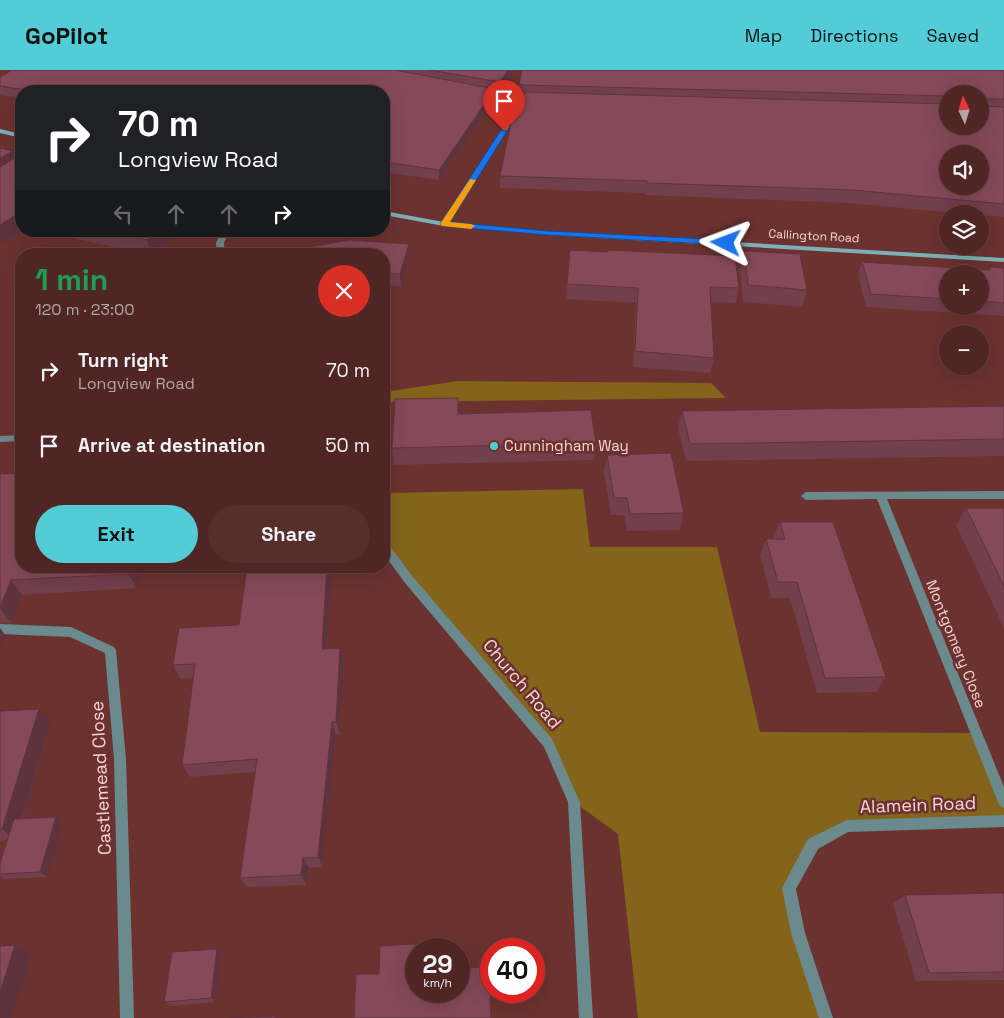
<!DOCTYPE html>
<meta charset="utf-8">
<style>
:root{--surface:#502624;--page:#562e2c;--text:#f1f3f6;--muted:#b4a5a6;--line:#674341;--accent:#52ccd6}
body{margin:0;font-family:"Space Grotesk",sans-serif;background:var(--page);color:var(--text);height:100vh;display:flex;flex-direction:column;font-size:19px;white-space:nowrap}
*{box-sizing:border-box;margin:0}
p{font-size:16px;color:var(--muted)}
.icon{flex:none;width:28px;height:28px;fill:none;stroke:currentColor;stroke-width:2;stroke-linecap:round;stroke-linejoin:round}
.map{position:relative;flex:1;overflow:hidden}
.details{position:absolute;left:15px;top:178px;width:375px;height:325px;display:flex;flex-direction:column;background:var(--surface);border-radius:20px;box-shadow:0 5px 20px #0002,0 0 0 1px var(--line)}
.details>*{flex:none}
.banner{position:absolute;left:15px;top:15px;width:375px;height:152px;border-radius:20px;box-shadow:0 5px 20px #0002,0 0 0 1px var(--line);background:#202124;color:#fff;overflow:hidden}
.needle{width:32px;rotate:356deg}
.fabs{position:absolute;left:939px;top:15px;display:grid;gap:10px}
.fabs a{display:grid;place-items:center;width:50px;height:50px;border-radius:50%;background:var(--surface);box-shadow:0 5px 20px #0002,0 0 0 1px var(--line);font-size:25px}
.speed{position:absolute;left:405px;top:868px;display:flex;gap:10px;font-size:25px;font-weight:700;text-align:center}
.speed>*{display:grid;place-content:center;width:65px;height:65px;border-radius:50%;background:var(--surface);box-shadow:0 5px 20px #0002,0 0 0 1px var(--line);line-height:1}
.speed small{font-size:12px;font-weight:400}
.speed .limit{border:8px solid #d22;background:#fff;color:#111}
.pin{position:absolute;display:grid;place-items:center;width:42px;height:42px;color:#fff;margin:-51px -21px;border-radius:50% 50% 50% 0;rotate:-45deg;box-shadow:0 0 5px #0007}
.pin .icon{rotate:45deg}
.me{position:absolute;width:55px;margin:-28px;rotate:273deg;stroke-linejoin:round;filter:drop-shadow(0 0 4px #0008)}
.turn{display:flex;align-items:center;gap:18px;height:105px;padding:0 20px;font-size:22px}
.turn .icon{width:65px;height:65px;stroke-width:2.5}
.turn b{display:block;font-size:35px;line-height:42px}
.lanes{display:flex;align-items:center;height:48px;padding:0 20px;background:#0003;justify-content:center;gap:25px;direction:ltr}
.lanes .off{opacity:.35}
.round{display:grid;place-items:center;flex:none;width:52px;height:52px;border-radius:26px;background:var(--page)}
.summary{display:flex;align-items:center;justify-content:space-between;height:85px;padding:0 20px}
h1{font-size:30px;font-weight:700;line-height:38px;color:#1e9e55}
.cta{display:flex;gap:10px;margin-top:auto;padding:10px 20px}
.cta a{flex:1;height:58px;border-radius:30px;background:var(--accent);color:#111;font-size:20px;font-weight:700;line-height:58px;text-align:center}
.cta a+a{background:var(--page);color:var(--text)}
ul{padding:0;list-style:none}
li{display:flex;align-items:center;gap:15px;height:75px;padding:0 20px}
li div{flex:1}
li b{display:block;font-size:19px}
li em{font-style:normal}
header{display:flex;align-items:center;gap:30px;box-sizing:border-box;height:70px;padding:0 25px;background:var(--accent);color:#111}
header strong{font-size:24px}
nav{display:flex;gap:28px;margin-inline-start:auto;font-size:18px}
.map>svg:first-child{display:block}
.green{fill:#84641a}
.lines{fill:none;stroke-linecap:round;stroke-linejoin:round}
.street{fill:#6a8a8d;fill-rule:evenodd}
.secondary{fill:#7bb0b5;fill-rule:evenodd}
.wall{fill:#723f4d;fill-rule:evenodd}
.shaded-wall{fill:#5d333e}
.building{fill:#854959;stroke:#5d333e;fill-rule:evenodd}
.route{fill:#1a73e8;stroke:#114b97}
.slow{fill:#f59e0b}
.poi-dot{fill:#52ccd6;stroke:#6b3230;stroke-width:2}
.labels{text-anchor:middle;stroke-width:5;stroke-linejoin:round;paint-order:stroke}
.far-street-label{font-size:12px;fill:#f8d4d1;stroke:#6b3230}
.poi-label{font-size:15px;fill:#f8d4d1;stroke:#6b3230;text-anchor:start}
.street-label{font-size:15px;fill:#f8d4d1;stroke:#6b3230}
.near-street-label{font-size:18px;fill:#f8d4d1;stroke:#6b3230}
</style>
<header>
<strong>GoPilot</strong>
<nav><a>Map</a><a>Directions</a><a>Saved</a></nav>
</header>
<div class="map">
<svg width="1004" height="948" viewBox="0 0 1004 948">
<rect width="100%" height="100%" fill="#6b3230"/>
<!-- green -->
<path class="green" d="M458,311L711,313L726,328L390,332L384,355V322Z
M583,419L590,477H717L760,662L976,663L1004,732V751L847,756L813,774L789,818L826,948H638L618,764L574,732L548,673L409,510L384,477V423Z"/>
<g class="lines">
<!-- street -->
<path class="street" d="M483,22L535,28L538,30L535,32L481,25V23Z
M517,36L522,37L447,154L442,155L441,154Z
M222,161H229L224,173L225,184H217L216,173Z
M21,365V371L0,372V366Z
M1004,421V429H887L1004,717V738L1000,736L998,732L877,429L806,430L801,426L806,422Z
M384,473L388,474L413,507L552,669L578,728L580,732L593,948H579L568,732L544,677L405,513L384,484Z
M0,554L71,557L114,577L116,580L126,689L134,948H120L114,689L105,583L70,567L0,564Z
M1004,745V757L848,762L818,779L796,819L805,863L833,948H819L791,863L782,818L808,769L847,750Z"/>
<!-- secondary -->
<path class="secondary" d="M0,59L21,64V68L0,63Z
M384,141L444,152L548,161L1004,188V192L548,165L444,156L384,145Z"/>
</g>
<!-- wall -->
<path class="wall" d="M12,0H514L500,22L495,21V28L439,110L384,102V21H21V28L0,25V7Z
M1004,0V147L980,145V144H965L849,133L645,125V123L500,118V106L524,26L519,25V14ZM948,24H980L948,56Z
M59,161H178L154,184H146L62,166Z
M409,174L410,185L401,216L384,215V184Z
M570,180L739,218L736,233L711,232L714,288L710,303L633,297L636,233L566,229Z
M744,181L807,220L802,237L743,232L740,198Z
M862,192L989,200L990,197L1004,198V246L866,237L858,205ZM948,204H980V236H948Z
M1004,336V386L686,391L678,358L682,341Z
M459,344L596,373L594,390L394,395L392,378Z
M607,385L684,443L680,460L627,461L624,445H611L604,402Z
M0,404L21,496H142L137,518L22,525L11,553L0,552Z
M966,438H1004V558L956,455Z
M780,452L886,607L876,622L817,623L790,528H771L760,485L766,469H773Z
M290,496H332L327,579L340,578L344,592L340,664L336,665L323,797L309,798L307,815L247,817L240,808L256,702L190,707L182,695L193,608L180,609L173,595L239,555L290,500Z
M0,641L51,652L22,749L56,747L63,753L48,807L5,809L0,806V793L7,770L0,771Z
M1004,823V910L916,911L893,834L905,825Z
M217,879L222,884L216,932L170,936L164,932Z"/>
<!-- shaded-wall -->
<path class="shaded-wall" d="M508,0H514L500,22V12Z
M495,19V28L439,110V100Z
M13,81L19,95L0,107V88Z
M21,142V161L0,175V155Z
M157,161H178L154,184H152L147,170Z
M409,174L410,185L401,216L400,204Z
M130,496H142L137,518L128,504Z
M327,496H332L326,593L322,579Z
M11,510L22,525L11,553L0,538Z
M0,558L6,566L0,584Z
M340,578L344,592L340,664L336,652Z
M39,639L51,652L15,770L2,759Z
M332,652L336,665L323,797L318,787Z
M56,747L63,753L48,807L40,802Z
M303,788L309,798L307,815L301,805Z
M416,874L418,879H416V907L414,901Z
M15,875L31,885L12,948H0V923Z
M217,879L222,884L216,932L211,928Z"/>
<!-- building -->
<path class="building" d="M12,0H395L495,19L439,100L384,92V21H33L0,16V7Z
M430,0H508L500,12Z
M522,0H1004V29H984L985,36L1004,37V134L853,120L647,113V111L500,106L513,42L526,22L948,34V56H980V24H948V26L523,15L519,14ZM948,84H980V116H948Z
M0,78L13,81L0,88Z
M16,81L21,82V105L20,106H21V142L0,155V97L15,88Z
M104,161H157L147,170Z
M349,170L409,174L400,204H384V184H268Z
M570,180L608,182V180L735,186L739,218L710,217L714,288L635,281L638,218L567,214Z
M744,181L800,184L807,220L748,215Z
M862,192L991,200L990,197L1004,198V233L980,231V204H948V229L871,224Z
M458,328V344L591,340L596,373L392,378L395,329Z
M1004,336V369L690,374L682,341Z
M671,383L684,443L630,444L627,428H614L607,385Z
M21,403V496H130L128,504L11,510L0,538V404Z
M966,438H1004V516Z
M780,452H833L886,607L825,608L797,512H778L766,469H785Z
M290,496H327L322,579L340,578L336,652H332L318,787L303,788L301,805L240,808L257,689L182,695L195,594L173,595L179,558L239,555L246,503L290,500Z
M39,639L2,759H0V641Z
M56,747L40,802L0,804V793L14,749Z
M1004,823V902L929,903L905,825Z
M416,874L414,901H416V921H459V898L489,897L491,948H354L356,904H379L380,876Z
M15,875L0,923V876Z
M217,879L211,928L164,932L172,882Z
M275,946V948H228Z"/>
<!-- route -->
<path class="route" d="M501,60L507,61L450,152L548,161L726,170L731,173L726,175L548,165L442,156L440,154Z"/>
<!-- slow -->
<path class="slow" d="M470,109L476,110L450,152L471,154L475,156L471,159L442,156L440,154Z"/>
<!-- markers -->
<circle class="poi-dot" cx="494" cy="376" r="5"/>
<g class="labels">
<!-- far-street labels -->
<g class="far-street-label">
<text transform="translate(814 166) rotate(3)" y="4">Callington Road</text>
</g>
<!-- poi labels -->
<g class="poi-label">
<text x="504" y="381">Cunningham Way</text>
</g>
<!-- street labels -->
<g class="street-label">
<text transform="translate(956 574) rotate(68)" y="5">Montgomery Close</text>
</g>
<!-- near-street labels -->
<g class="near-street-label">
<text transform="translate(522 614) rotate(50)" y="6">Church Road</text>
<text transform="translate(101 708) rotate(-93)" y="6">Castlemead Close</text>
<text transform="translate(918 735) rotate(-2)" y="6">Alamein Road</text>
</g>
</g>
</svg>
<div class="fabs">
<a><svg class="needle" viewBox="-14 -14 28 28"><path d="M0-13l5 13h-10z" fill="#e53935"/><path d="M0 13l5-13h-10z" fill="#b4a5a6"/></svg></a>
<a><svg class="icon" aria-label="sound" viewBox="0 0 24 24"><path d="M4 9h4l5-4v14l-5-4H4zM17 9q2 3 0 6"/></svg></a>
<a><svg class="icon" aria-label="layers" viewBox="0 0 24 24"><path d="M12 4l9 5-9 5-9-5zM3 14l9 5 9-5"/></svg></a>
<a>+</a>
<a>−</a>
</div>
<div class="speed"><div>29<small>km/h</small></div><div class="limit">40</div></div>
<div class="pin" style="left:504px;top:61px;background:#d93025"><svg class="icon" aria-label="arrive" viewBox="0 0 24 24"><path d="M6 21V4h12l-3 4 3 4H6"/></svg></div>
<svg class="me" style="left:726px;top:173px" viewBox="-20 -20 40 40"><path d="M0-17L14 15 0 8-14 15z" fill="#1a73e8" stroke="#fff" stroke-width="4"/></svg>
<div class="banner">
<div class="turn"><svg class="icon" aria-label="right" viewBox="0 0 24 24"><path d="M7 20v-9h11M14 6l5 5-5 5"/></svg><div><b>70 m</b>Longview Road</div></div>
<div class="lanes"><svg class="icon off" aria-label="left" viewBox="0 0 24 24"><path d="M17 20v-9H6M10 6l-5 5 5 5"/></svg><svg class="icon off" aria-label="ahead" viewBox="0 0 24 24"><path d="M12 20V5M6 11l6-6 6 6"/></svg><svg class="icon off" aria-label="ahead" viewBox="0 0 24 24"><path d="M12 20V5M6 11l6-6 6 6"/></svg><svg class="icon" aria-label="right" viewBox="0 0 24 24"><path d="M7 20v-9h11M14 6l5 5-5 5"/></svg></div>
</div>
<section class="details">
<div class="summary"><div><h1>1 min</h1><p>120 m · 23:00</p></div><a class="round" style="background:#d93025;color:#fff"><svg class="icon" aria-label="close" viewBox="0 0 24 24"><path d="M6 6l12 12M18 6L6 18"/></svg></a></div>
<ul>
<li><svg class="icon" aria-label="right" viewBox="0 0 24 24"><path d="M7 20v-9h11M14 6l5 5-5 5"/></svg><div><b>Turn right</b><p>Longview Road</p></div><em>70 m</em></li>
<li><svg class="icon" aria-label="arrive" viewBox="0 0 24 24"><path d="M6 21V4h12l-3 4 3 4H6"/></svg><div><b>Arrive at destination</b></div><em>50 m</em></li>
</ul>
<div class="cta"><a>Exit</a><a>Share</a></div>
</section>
</div>
